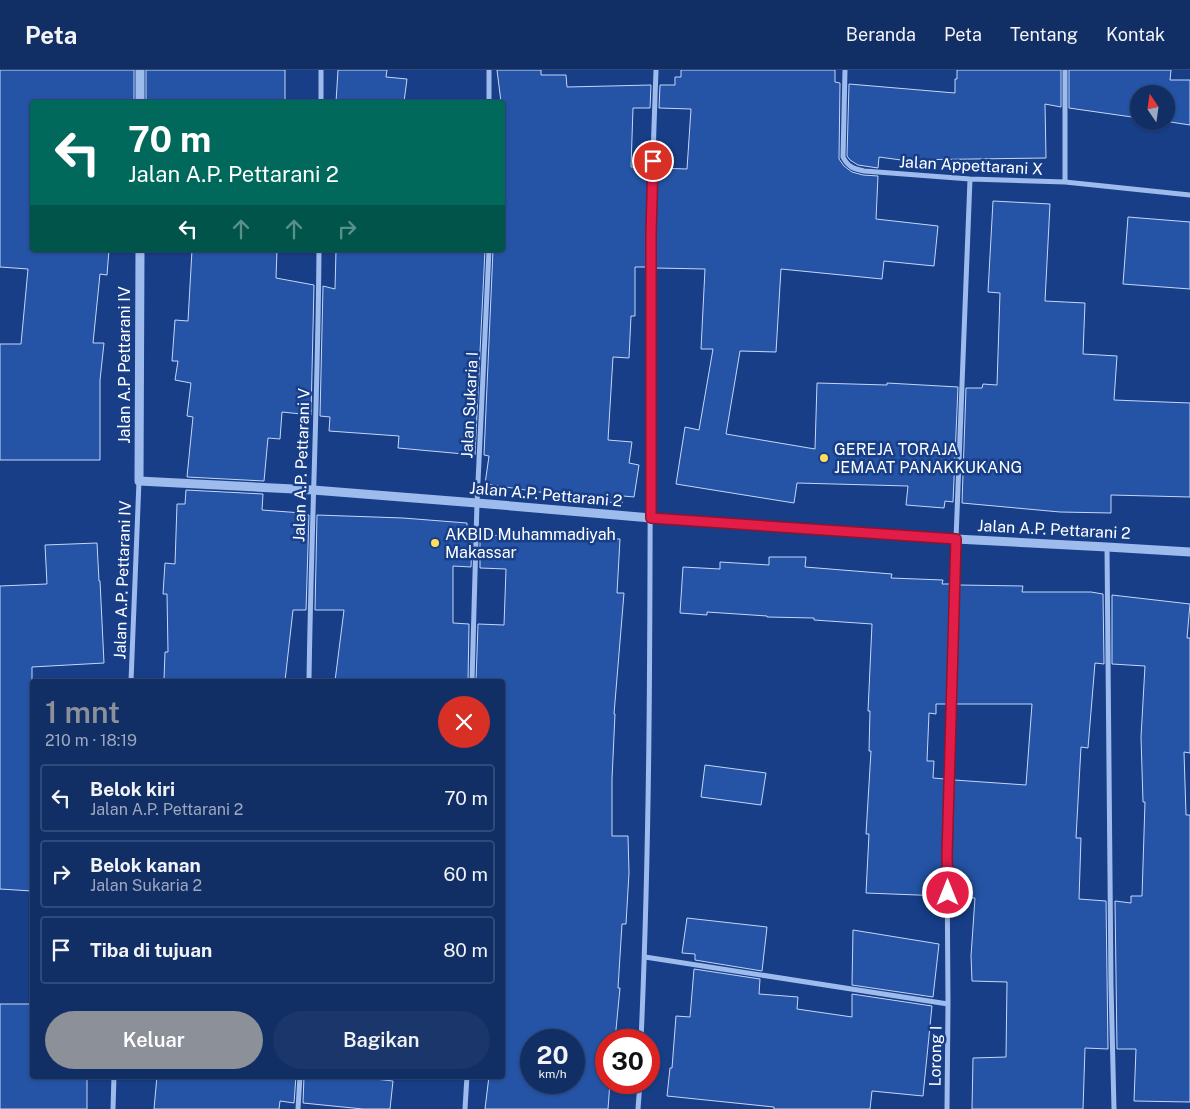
<!DOCTYPE html>
<html lang="id">
<meta charset="utf-8">
<style>
:root{--surface:#112e65;--page:#1a366b;--text:#f1f3f6;--muted:#9ca8bf;--line:#304a79;--accent:#8c9099}
body{margin:0;font-family:"Public Sans",sans-serif;background:var(--page);color:var(--text);height:100vh;display:flex;flex-direction:column;font-size:19px;white-space:nowrap}
*{box-sizing:border-box;margin:0}
p{font-size:16px;color:var(--muted)}
.icon{flex:none;width:28px;height:28px;fill:none;stroke:currentColor;stroke-width:2;stroke-linecap:round;stroke-linejoin:round}
.map{position:relative;flex:1;overflow:hidden}
.side{position:absolute;left:30px;top:609px;width:475px;height:400px;display:flex;flex-direction:column;background:var(--surface);border-radius:5px;box-shadow:0 1px 4px #0004,0 0 0 1px var(--line)}
.side>*{flex:none}
.top-card{position:absolute;left:30px;top:30px;width:475px;height:152px;border-radius:5px;box-shadow:0 1px 4px #0004,0 0 0 1px var(--line);background:#00695c;color:#fff;overflow:hidden}
.needle{width:32px;rotate:347deg}
.tools{position:absolute;left:1130px;top:15px;display:grid;gap:10px}
.tools a{display:grid;place-items:center;width:45px;height:45px;border-radius:50%;background:var(--surface);box-shadow:0 1px 4px #0004,0 0 0 1px var(--line);font-size:25px}
.speed{position:absolute;left:520px;top:959px;display:flex;gap:10px;font-size:25px;font-weight:700;text-align:center}
.speed>*{display:grid;place-content:center;width:65px;height:65px;border-radius:50%;background:var(--surface);box-shadow:0 1px 4px #0004,0 0 0 1px var(--line);line-height:1}
.speed small{font-size:12px;font-weight:400}
.speed .limit{border:8px solid #d22;background:#fff;color:#111}
.pin{position:absolute;display:grid;place-items:center;width:42px;height:42px;color:#fff;margin:-21px;border:2px solid #fff;border-radius:50%;box-shadow:0 1px 5px #0007}
.me{position:absolute;width:55px;margin:-28px;rotate:0deg;stroke-linejoin:round;filter:drop-shadow(0 0 4px #0008)}
.turn{display:flex;align-items:center;gap:18px;height:105px;padding:0 15px;font-size:22px}
.turn .icon{width:65px;height:65px;stroke-width:2.5}
.turn b{display:block;font-size:35px;line-height:42px}
.lanes{display:flex;align-items:center;height:48px;padding:0 15px;background:#0003;justify-content:center;gap:25px;direction:ltr}
.lanes .off{opacity:.35}
.round{display:grid;place-items:center;flex:none;width:52px;height:52px;border-radius:26px;background:var(--page)}
.overview{display:flex;align-items:center;justify-content:space-between;height:85px;padding:0 15px}
h1{font-size:30px;font-weight:600;line-height:38px;color:var(--accent)}
.primary-button{display:flex;gap:10px;margin-top:auto;padding:10px 15px}
.primary-button a{flex:1;height:58px;border-radius:30px;background:var(--accent);color:#fff;font-size:20px;font-weight:600;line-height:58px;text-align:center}
.primary-button a+a{background:var(--page);color:var(--text)}
ul{padding:0;list-style:none}
li{display:flex;align-items:center;gap:15px;height:68px;margin:0 10px 8px;padding:0 5px;border:2px solid var(--line);border-radius:5px}
li div{flex:1}
li b{display:block;font-size:19px}
li em{font-style:normal}
header{display:flex;align-items:center;gap:30px;box-sizing:border-box;height:70px;padding:0 25px;background:var(--surface);border-bottom:1px solid var(--line)}
header strong{font-size:24px}
nav{display:flex;gap:28px;margin-inline-start:auto;font-size:18px}
.map>svg:first-child{display:block}
.building{fill:#2554a6;stroke:#c4d7fa;fill-rule:evenodd}
.lines{fill:none;stroke-linecap:round;stroke-linejoin:round}
.minor{stroke:#9ebbee;stroke-width:5}
.tertiary{stroke:#9ebbee;stroke-width:9}
.route-casing{stroke:#92132f;stroke-width:12}
.route{stroke:#e11d48;stroke-width:9}
.poi-dot{fill:#ffde5b;stroke:#173e87;stroke-width:2}
.labels{text-anchor:middle;stroke-width:5;stroke-linejoin:round;paint-order:stroke}
.street-label{font-size:16px;fill:#fff;stroke:#173e87}
.poi-label{font-size:16px;fill:#fff;stroke:#173e87;text-anchor:start}
</style>
<header>
<strong>Peta</strong>
<nav><a>Beranda</a><a>Peta</a><a>Tentang</a><a>Kontak</a></nav>
</header>
<div class="map">
<svg width="1190" height="1039" viewBox="0 0 1190 1039">
<rect width="100%" height="100%" fill="#173e87"/>
<!-- building -->
<path class="building" d="M0,0H134V32H32V180H109L107,205L100,204L93,273H104L100,310V390H0V274H21L28,199L0,197Z
M146,0H285V32H146Z
M338,0H387L386,7L407,9L404,32H336Z
M497,0H541V5H566L567,17L651,15L650,38H633L631,97L648,98L646,197H635V246H631L629,288L613,287L608,370L632,372L629,393L639,395L634,427L623,426L622,434L485,414L489,386L484,385L493,180H502V32H501Z
M681,0H835V12L840,13L839,89L844,96L852,102L863,105L878,106L876,149L938,156L934,196L884,191L882,209L781,199L776,282L740,281L726,364L815,379L817,313L887,315V313L958,317L953,432L945,431L944,438L906,435L908,416L797,413L794,433L676,414L685,357L699,360L713,279H701L705,199L655,198L657,98L687,99L691,39L659,38L660,15H675V7H681Z
M957,0H1061V37L1045,34L1046,88L901,90L879,87L878,98L858,95L850,90L847,86L849,14L955,23V9H957Z
M1069,0H1171L1170,10H1190V55L1164,51H1166V24H1139V48L1069,38Z
M993,131L1050,134L1045,231L1085,233L1083,284L1117,286L1114,330L1190,333V427L1111,425V443L1060,442L962,433L966,318H982L983,314L997,315L1000,223L988,222Z
M1128,147L1190,152V219L1123,214Z
M192,180H277L276,208L314,215L311,345L282,342L280,369L268,368L264,411L187,407L193,347L187,346L191,313L175,310L178,291H172L175,250L188,251Z
M336,180H485L475,385L398,378L399,366L329,361L330,347L320,346L323,216L335,219Z
M186,420L263,424L262,440L302,443V445H309L306,540H293L285,611H206L164,609L165,582H168L167,524H163L165,493L175,494L177,434H185Z
M317,445L403,448L467,453V465H472L471,497L453,496V553L469,554L468,611H335L344,540H315Z
M480,465L620,469L617,523H624L614,644H615L612,709V766H628L629,803L626,854H622L618,918H620L615,970H606V1012H610L608,1039H485L489,1006H502V611H476L478,554L504,555L506,499L480,498ZM531,970H574V1012H531Z
M97,473L99,511H100L104,593L32,597V821L0,819V516L47,514L45,475Z
M769,487H806L805,497L892,504L891,508L943,510L942,514H950L947,634H936V644L929,643L927,691H934L933,708L945,709L943,786V826L866,823L869,764H866L871,681H869L870,641H868L872,554L814,550V548L767,547V546L707,542V545L680,543L683,497L720,499V492L769,495Z
M959,515L1023,516L1022,522H1091L1103,524L1104,594L1095,593L1088,678L1081,677L1076,768H1081L1079,829L1106,831L1108,979L1085,978L1083,1039H972L973,988L1006,987L1007,912L972,911L971,886L975,828L952,827L951,786L954,710L1026,715L1032,634H956Z
M1112,525L1190,534L1187,568H1190V683L1184,682L1186,745H1190V1032L1134,1031L1136,979H1117L1115,831L1131,833V826H1142L1145,732H1143L1141,667L1145,596L1112,594Z
M705,695L766,703L761,735L701,727Z
M687,848L767,857L762,901L695,890V884L682,883Z
M853,860L939,874L933,927L852,915Z
M694,899L760,909L759,924L798,927L797,939L852,947V924L932,936L923,1026L872,1021L870,1039H774V1037L667,1026L670,998H672L676,946L690,947Z
M0,934H32V1006H87V1039H0Z
M157,1006H296L294,1033L280,1031L279,1039H154Z
M304,1006H347L393,1011L390,1039H363L303,1033Z"/>
<g class="lines">
<!-- minor -->
<path class="minor" d="M845,0L843,87C848,97 854,99 864,101L970,109L1065,112L1190,125
M321,32V0
M489,32V0
M1065,112V0
M1107,477L1111,915L1114,1039
M131,611L139,411
M309,611C311,467 318,324 319,180
M472,611L477,433L489,180
M645,887L948,934
M641,970C653,702 649,434 651,166C652,110 654,55 656,0
M113,1039L114,1006
M298,1039L300,1006
M465,1039L467,1006
M638,1039L640,1012
M947,1039L948,934L947,786L956,469L970,109"/>
<!-- tertiary -->
<path class="tertiary" d="M140,32V0
M140,180L139,411L313,420L477,433L651,448L956,469L1107,477L1190,482"/>
</g>
<g class="lines">
<defs>
<path id="route" d="M653,91L651,164V448L956,469L947,786L948,823"/>
</defs>
<!-- route casing -->
<use href="#route" class="route-casing"/>
<!-- route -->
<use href="#route" class="route"/>
</g>
<!-- markers -->
<g class="poi-dot">
<circle cx="824" cy="388" r="5"/>
<circle cx="435" cy="473" r="5"/>
</g>
<g class="labels">
<!-- street labels -->
<g class="street-label">
<text transform="translate(971 95) rotate(3)" y="6">Jalan Appettarani X</text>
<text transform="translate(124 295) rotate(-90)" y="6">Jalan A.P Pettarani IV</text>
<text transform="translate(469 335) rotate(-87)" y="6">Jalan Sukaria I</text>
<text transform="translate(301 395) rotate(-88)" y="6">Jalan A.P. Pettarani V</text>
<text transform="translate(546 424) rotate(5)" y="6">Jalan A.P. Pettarani 2</text>
<text transform="translate(1054 459) rotate(3)" y="6">Jalan A.P. Pettarani 2</text>
<text transform="translate(122 510) rotate(-88)" y="6">Jalan A.P. Pettarani IV</text>
<text transform="translate(935 986) rotate(-89)" y="6">Lorong I</text>
</g>
<!-- poi labels -->
<g class="poi-label">
<text x="834" y="385">GEREJA TORAJA<tspan x="834" dy="18">JEMAAT PANAKKUKANG</tspan></text>
<text x="445" y="470">AKBID Muhammadiyah<tspan x="445" dy="18">Makassar</tspan></text>
</g>
</g>
</svg>
<div class="tools">
<a><svg class="needle" viewBox="-14 -14 28 28"><path d="M0-13l5 13h-10z" fill="#e53935"/><path d="M0 13l5-13h-10z" fill="#9ca8bf"/></svg></a>
</div>
<div class="speed"><div>20<small>km/h</small></div><div class="limit">30</div></div>
<div class="pin" style="left:653px;top:91px;background:#d93025"><svg class="icon" aria-label="arrive" viewBox="0 0 24 24"><path d="M6 21V4h12l-3 4 3 4H6"/></svg></div>
<svg class="me" style="left:948px;top:823px" viewBox="-20 -20 40 40"><circle r="17" fill="#e11d48" stroke="#fff" stroke-width="3"/><path d="M0-11L8 9 0 5-8 9z" fill="#fff"/></svg>
<div class="top-card">
<div class="turn"><svg class="icon" aria-label="left" viewBox="0 0 24 24"><path d="M17 20v-9H6M10 6l-5 5 5 5"/></svg><div><b>70 m</b>Jalan A.P. Pettarani 2</div></div>
<div class="lanes"><svg class="icon" aria-label="left" viewBox="0 0 24 24"><path d="M17 20v-9H6M10 6l-5 5 5 5"/></svg><svg class="icon off" aria-label="ahead" viewBox="0 0 24 24"><path d="M12 20V5M6 11l6-6 6 6"/></svg><svg class="icon off" aria-label="ahead" viewBox="0 0 24 24"><path d="M12 20V5M6 11l6-6 6 6"/></svg><svg class="icon off" aria-label="right" viewBox="0 0 24 24"><path d="M7 20v-9h11M14 6l5 5-5 5"/></svg></div>
</div>
<section class="side">
<div class="overview"><div><h1>1 mnt</h1><p>210 m · 18:19</p></div><a class="round" style="background:#d93025;color:#fff"><svg class="icon" aria-label="close" viewBox="0 0 24 24"><path d="M6 6l12 12M18 6L6 18"/></svg></a></div>
<ul>
<li><svg class="icon" aria-label="left" viewBox="0 0 24 24"><path d="M17 20v-9H6M10 6l-5 5 5 5"/></svg><div><b>Belok kiri</b><p>Jalan A.P. Pettarani 2</p></div><em>70 m</em></li>
<li><svg class="icon" aria-label="right" viewBox="0 0 24 24"><path d="M7 20v-9h11M14 6l5 5-5 5"/></svg><div><b>Belok kanan</b><p>Jalan Sukaria 2</p></div><em>60 m</em></li>
<li><svg class="icon" aria-label="arrive" viewBox="0 0 24 24"><path d="M6 21V4h12l-3 4 3 4H6"/></svg><div><b>Tiba di tujuan</b></div><em>80 m</em></li>
</ul>
<div class="primary-button"><a>Keluar</a><a>Bagikan</a></div>
</section>
</div>
